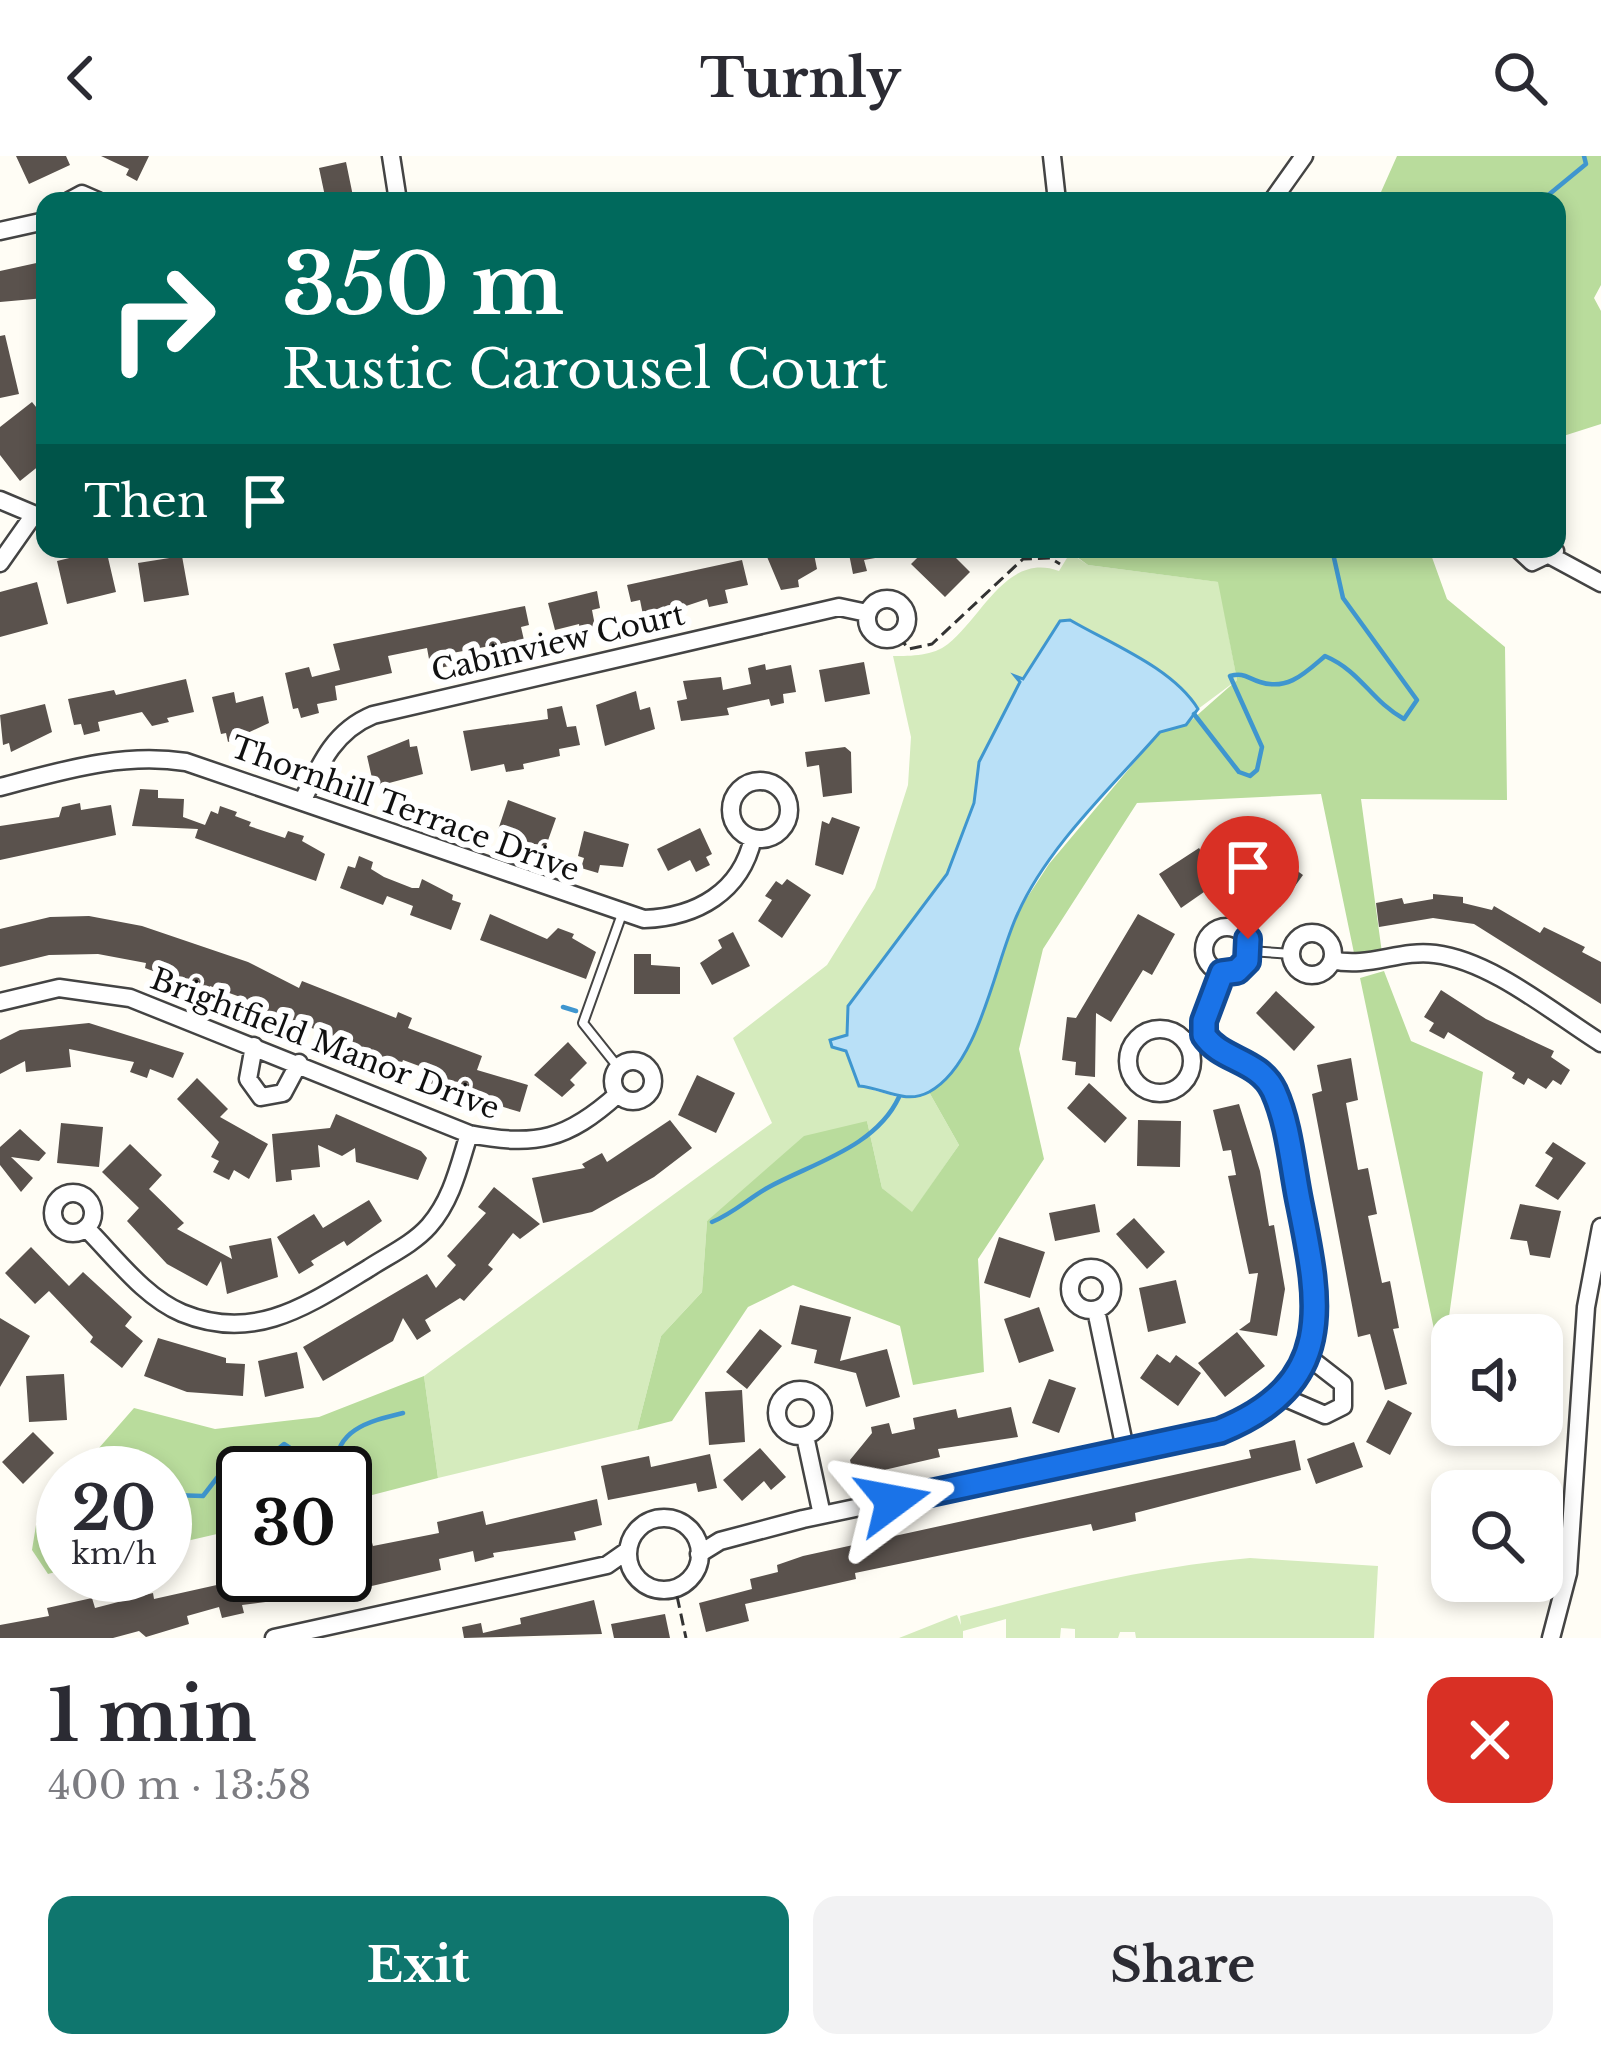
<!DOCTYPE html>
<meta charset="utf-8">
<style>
:root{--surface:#fff;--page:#f2f2f3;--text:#2b2b33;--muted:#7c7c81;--accent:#0f766e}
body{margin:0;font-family:"Libre Baskerville",serif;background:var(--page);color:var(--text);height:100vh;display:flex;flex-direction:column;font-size:45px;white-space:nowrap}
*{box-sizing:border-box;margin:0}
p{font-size:39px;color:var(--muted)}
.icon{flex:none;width:66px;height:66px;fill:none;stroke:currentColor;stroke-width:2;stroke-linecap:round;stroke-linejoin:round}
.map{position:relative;height:1482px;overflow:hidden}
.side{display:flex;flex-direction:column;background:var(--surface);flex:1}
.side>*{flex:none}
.guide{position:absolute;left:36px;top:36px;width:1530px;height:366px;border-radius:24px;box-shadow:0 6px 18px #0003;background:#00695c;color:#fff;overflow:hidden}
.controls{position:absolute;left:1431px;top:1158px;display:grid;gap:24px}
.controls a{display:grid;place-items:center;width:132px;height:132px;border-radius:24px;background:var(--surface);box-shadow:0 6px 18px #0003;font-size:60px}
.speed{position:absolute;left:36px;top:1290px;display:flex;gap:24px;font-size:60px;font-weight:700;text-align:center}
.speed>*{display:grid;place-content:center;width:156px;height:156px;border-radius:50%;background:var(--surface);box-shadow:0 6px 18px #0003;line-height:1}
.speed small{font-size:30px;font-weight:400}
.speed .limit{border:6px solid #111;border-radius:18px;background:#fff;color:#111}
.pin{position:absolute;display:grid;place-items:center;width:102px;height:102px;color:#fff;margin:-123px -51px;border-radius:50% 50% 50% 0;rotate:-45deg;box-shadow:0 0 12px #0007}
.pin .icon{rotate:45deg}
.me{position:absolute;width:132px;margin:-66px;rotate:77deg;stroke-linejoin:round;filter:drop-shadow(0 0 9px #0008)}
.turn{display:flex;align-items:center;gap:42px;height:252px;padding:0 48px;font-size:54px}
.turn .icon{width:156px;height:156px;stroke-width:2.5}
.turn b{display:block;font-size:84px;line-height:102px}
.then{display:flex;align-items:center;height:114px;padding:0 48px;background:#0003;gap:24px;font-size:45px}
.round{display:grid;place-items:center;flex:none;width:126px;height:126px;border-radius:24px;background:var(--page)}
.head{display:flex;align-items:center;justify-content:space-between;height:204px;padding:0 48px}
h1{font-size:72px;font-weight:700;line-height:90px}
.primary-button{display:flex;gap:24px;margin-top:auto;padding:24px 48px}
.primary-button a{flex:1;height:138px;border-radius:24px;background:var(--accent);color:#fff;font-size:48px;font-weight:700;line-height:138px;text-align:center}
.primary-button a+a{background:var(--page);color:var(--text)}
header{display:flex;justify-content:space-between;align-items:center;height:156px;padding:0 48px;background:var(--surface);font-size:54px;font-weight:700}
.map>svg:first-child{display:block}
.green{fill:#d5ebbd}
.forest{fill:#b9dc9c}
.water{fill:#b9e0f7;stroke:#3f96cf;stroke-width:3}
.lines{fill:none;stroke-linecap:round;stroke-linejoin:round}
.stream{stroke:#3f96cf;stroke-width:4.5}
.building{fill:#5a524d}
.lane-casing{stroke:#444;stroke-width:12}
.street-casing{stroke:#444;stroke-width:21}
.path{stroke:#333;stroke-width:3;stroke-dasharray:12 6;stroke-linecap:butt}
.lane{stroke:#fff;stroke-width:8}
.street{stroke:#fff;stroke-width:16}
.route-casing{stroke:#114b97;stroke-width:30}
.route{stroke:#1a73e8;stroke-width:21}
.labels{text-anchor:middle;stroke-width:12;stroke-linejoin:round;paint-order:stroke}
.street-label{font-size:30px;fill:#111;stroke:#fff}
</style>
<header><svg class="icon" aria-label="back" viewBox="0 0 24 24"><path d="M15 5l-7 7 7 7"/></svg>Turnly<svg class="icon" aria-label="search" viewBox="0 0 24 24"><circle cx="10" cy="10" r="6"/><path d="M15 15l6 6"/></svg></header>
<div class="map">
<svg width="1601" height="1482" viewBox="0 0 1601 1482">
<rect width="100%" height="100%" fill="#fffdf5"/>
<!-- green -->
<path class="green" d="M1070,397L1088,409L1219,426L1237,524L1198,553L1188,538L1071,464L1060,465L1022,523L1017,520L1021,525L979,606L974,647L947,718L848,851L846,895L859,930L901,942L929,936L959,989L912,1057L882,1032L867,965L707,1065L702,1136L661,1180L637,1274L438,1322L424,1220L772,967L733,882L827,809L875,732L908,629L911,581L893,500C912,500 933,500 948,488C983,460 1007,396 1059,415Z
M1250,1402L1378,1410L1374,1482H1136L1135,1476H1120L1118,1482H1075V1473L1061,1472L1060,1482H1006V1463L963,1475V1482H899L957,1459L961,1469L960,1460C1055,1435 1151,1410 1250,1402Z"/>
<!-- forest -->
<path class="forest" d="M1397,0H1601V129L1594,142L1601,155V268L1557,282V45H1377Z
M1066,393H1429L1447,443L1505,491L1507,644L1361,643L1382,797H1354L1321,638L1137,647L1043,793L1019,893L1044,1003L978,1103L984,1216L913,1229L900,1170L793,1129L748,1151L672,1265L637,1274L661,1180L702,1136L707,1065L804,980L867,965L882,1032L912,1056L959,989L929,936L949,918L976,872L1019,754L1049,708L1160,576L1186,569L1237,524L1218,426L1088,409Z
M1384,815L1411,885L1483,916L1442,1211L1360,822Z
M424,1220L438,1322L345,1346V1317H243V1372L165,1390V1317H77L134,1252L215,1273L319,1261Z
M63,1333V1414L48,1418L32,1394L37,1363Z"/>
<!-- water -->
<path class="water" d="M1070,464C1111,488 1173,512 1198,553L1186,569L1160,576C1112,631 1048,690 1018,757C995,805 980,909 929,936C905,949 884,932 859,930L846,895L832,891L830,884L847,879L848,850L947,718L974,647L979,606L1020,526L1015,520L1023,523L1060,465Z"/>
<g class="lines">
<!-- stream -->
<path class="stream" d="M1541,45L1586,8L1584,0
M1194,558L1239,616L1250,620L1257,614L1262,591L1230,520C1244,516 1247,522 1260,526C1288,535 1305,517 1325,500C1362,516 1370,544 1404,563L1417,544L1343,442L1332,393
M563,851L576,855
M712,1066C734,1057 749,1042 769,1031C813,1007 876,991 899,941
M337,1317C331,1274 370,1265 403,1257
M165,1346L172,1339L203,1340L220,1318L254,1313L284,1288L328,1317"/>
</g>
<!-- building -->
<path class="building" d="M16,0H66L70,9L29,28Z
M101,0H149L137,25L126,19L129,13Z
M346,6L354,45H326L319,12Z
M41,106L45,142L0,146V115Z
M5,179L19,238L0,242V180Z
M32,246L45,262L36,275L45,286V305L20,325L0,299V271Z
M106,393L116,436L67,448L57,405Z
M780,393H813L817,413L798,424L799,431L781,434L765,396Z
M848,393H891L892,399L864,404L867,415L853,418Z
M926,393H947L970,416L945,441L911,408Z
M182,400L189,439L144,446L138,407Z
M742,404L748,429L725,434L728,447L709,451L707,443L644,464L640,444L631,446L627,429Z
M37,426L48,468L0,481V436Z
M597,435L600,452L592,454L596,475L581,478L579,468L555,474L548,447Z
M525,450L529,469L521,471L526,493L508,497L506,487L447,498L449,510L431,514L427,492L388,500L392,517L335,530L337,544L317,548L319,557L301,562L298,552L293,553L285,517L309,511L312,521L340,514L333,488Z
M864,506L870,538L825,546L819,514Z
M765,508L766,514L791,509L796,536L783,538L784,547L771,550L769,543L727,552L729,559L681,565L677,545L687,543L683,525L721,521L723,534L751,528L748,512Z
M186,523L194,556L167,562L169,566L152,570L142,556L98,566L100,575L84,579L81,568L74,569L68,543L114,534L116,539Z
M636,535L640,554L650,551L655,573L605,590L596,549Z
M234,536L236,547L263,540L269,567L228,586L226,577L221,578L212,541Z
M45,548L52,576L11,596L9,587L3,589L0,559Z
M562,550L567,571L576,570L580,589L559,593L560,600L523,608L524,613L506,616L504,608L471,615L463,575L548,563L547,553Z
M409,583L410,591L417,590L423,618L374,631L367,600Z
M845,591L851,596L852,637L823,641L819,609L807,611L805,596Z
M140,633L158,634V642L184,643L183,661L205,669L211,655L218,658L220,650L237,656L235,660L251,666L249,670L285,682L288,675L304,680L302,685L325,698L316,725L195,682L198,673L132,670Z
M508,644L556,662L546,690L503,684L506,677L498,674Z
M80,647L81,654L111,649L116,679L0,704V670L59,661L62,651Z
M832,661L860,671L843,719L815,709L822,665L829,668Z
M700,672L712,698L706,701L710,709L696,716L690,704L668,715L657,693Z
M584,675L629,688L623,711L600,709L598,717L581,712L584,702L578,700Z
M1260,688L1303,719L1280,751L1237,719Z
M1199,692L1225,731L1209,742L1204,736L1181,752L1159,718Z
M359,700L373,706L371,713L384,721L412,732H419L422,723L453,739L452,744L461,747L451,774L410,759L413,750L387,740L383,749L340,732L348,710L355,712Z
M787,723L811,739L782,782L758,765L772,744L765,740L776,725L782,729Z
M1433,738L1463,741V747L1492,754L1494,750L1540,777L1544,771L1585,791L1582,796L1601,806V848L1474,768L1433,762L1379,771L1376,747L1402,742L1404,748L1433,743Z
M490,758L547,783L558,772L574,778L572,782L596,796L586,823L480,784Z
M1138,758L1175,778L1152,819L1143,814L1111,866L1096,857L1095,921L1075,919L1076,906L1062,904L1067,861L1076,862Z
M89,760L142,770L248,806L299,832L302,825L396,862L398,856L412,862L408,872L482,900L477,914L528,929L520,956L447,934L425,925L430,914L403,904L399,914L333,887L335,881L309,871L306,878L239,849L243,842L210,830L208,836L145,812L146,807L98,798L49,799L0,811V773L50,761Z
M733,776L750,810L712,829L700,807L722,792L718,784Z
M634,798H651V809L680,811V838H634Z
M1441,834L1486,863L1554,895L1551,901L1570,914L1561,929L1553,924L1546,933L1528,922L1524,929L1512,922L1515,917L1448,876L1444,883L1429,875L1434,867L1424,861Z
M1276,835L1315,871L1294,895L1256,857Z
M89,867L184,897L173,922L150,913L147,922L130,916L134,906L69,893L71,911L26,916L25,905L0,918V884L20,874Z
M568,886L587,907L570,924L575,929L562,941L534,919Z
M1351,902L1358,944L1346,947L1358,1014L1368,1012L1377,1058L1368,1060L1382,1127L1390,1125L1399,1172L1393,1173L1407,1228L1385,1234L1370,1178L1358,1181L1312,938L1322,935L1317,909Z
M697,919L735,937L716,977L678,959Z
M197,922L228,953L220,961L268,988L249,1023L234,1014L229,1024L213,1016L219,1005L211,1001L219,986L177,943Z
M1089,927L1127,962L1105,987L1067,952Z
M1239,948L1260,1015L1269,1070L1274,1069L1285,1133L1277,1180L1239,1174L1250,1166L1258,1117L1249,1118L1228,1020L1236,1019L1231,994L1223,995L1213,954Z
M336,958L421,995L427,1002L418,1024L356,1006L355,992L342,1000L318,989L320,1011L291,1014L292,1024L276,1026L272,978L330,972Z
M670,964L692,992L654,1021L592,1056L543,1067L532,1022L585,1012L582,1008L602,997L607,1006Z
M1138,964L1181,965L1180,1011L1137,1010Z
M61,967L103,971L99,1011L57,1007Z
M20,973L46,997L39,1005L11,1001L33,1022L21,1036L0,1009V991Z
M1553,986L1586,1007L1558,1044L1535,1030L1553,1002L1545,997Z
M130,988L162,1019L149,1033L184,1067L177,1073L232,1103L229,1090L271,1082L278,1121L227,1138L221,1105L207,1130L167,1108L127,1065L139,1052L102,1016Z
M494,1031L540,1068L520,1083L513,1077L488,1109L493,1113L464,1145L460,1142L425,1164L431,1175L417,1184L403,1162L393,1185L323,1225L303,1191L427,1118L436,1132L456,1109L447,1100L486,1057L478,1051Z
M369,1044L382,1065L347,1090L344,1085L311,1105L314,1109L299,1118L277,1081L314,1058L323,1072Z
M1095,1048L1100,1076L1055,1085L1049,1057Z
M1520,1048L1561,1055L1550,1102L1530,1099L1527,1085L1510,1083Z
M1134,1062L1165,1096L1147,1113L1116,1078Z
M999,1081L1045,1096L1030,1142L984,1127Z
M31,1091L69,1130L83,1116L132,1161L125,1170L143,1185L122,1212L90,1186L93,1181L49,1135L35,1148L5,1117Z
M1176,1124L1186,1167L1148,1176L1139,1132Z
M800,1149L851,1161L840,1205L887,1193L900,1241L866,1251L856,1217L814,1207L817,1194L791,1188Z
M1039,1151L1054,1195L1019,1207L1004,1163Z
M0,1162L30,1180L0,1231Z
M760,1173L782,1190L747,1233L726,1216Z
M1237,1176L1265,1210L1225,1241L1198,1207Z
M158,1182L226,1202V1207L245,1208L243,1240L187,1236L144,1220Z
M297,1196L304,1232L265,1241L258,1205Z
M1157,1198L1170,1207L1176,1199L1201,1217L1178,1250L1140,1222Z
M64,1218L67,1264L29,1266L26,1220Z
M1049,1223L1076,1232L1059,1277L1032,1267Z
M742,1234L745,1286L709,1289L705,1236Z
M1388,1244L1412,1257L1390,1299L1366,1286Z
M1011,1251L1018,1281L938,1293L940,1301L854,1321L850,1304L872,1277L871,1271L889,1267L892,1278L915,1273L913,1262L956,1253L958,1262Z
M33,1276L54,1297L23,1328L2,1306Z
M1295,1284L1301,1314L1135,1357L1136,1365L1093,1375L1091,1368L855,1417L856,1423L745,1448L749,1465L706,1476L699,1447L752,1433L750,1423L778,1416L777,1409L803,1400L1251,1302L1249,1294Z
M1354,1286L1363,1311L1316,1328L1307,1303Z
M760,1292L786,1321L771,1334L764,1325L742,1345L723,1324Z
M710,1298L717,1332L698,1336L696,1327L608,1344L601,1310L649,1300L651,1311Z
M597,1343L602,1369L574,1376L576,1384L493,1397L494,1401L475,1406L473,1395L439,1403L441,1414L363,1432L360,1419L345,1423V1386L370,1379L373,1390L439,1377L437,1366L483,1355L486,1369Z
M262,1419H322L327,1438L242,1449L244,1457L222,1462L219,1451L187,1460L189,1468L146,1481L139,1475L113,1482H0V1469L49,1460L47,1452L92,1442L95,1452L153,1437L154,1443Z
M594,1444L602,1478L464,1482L462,1471L481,1467L483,1477L521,1468L520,1462Z
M665,1458L670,1482H614L611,1468Z"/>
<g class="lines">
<defs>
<path id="lane" d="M1250,795L1292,798
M618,911L583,867L622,758
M1542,1413L1567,1417
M1486,1439L1495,1425"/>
<path id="street" d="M391,0L398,45
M1052,0L1057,45
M69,45L82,38L98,45
M1272,45L1304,0
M0,75L45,65
M0,344L45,363
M1518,393L1532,406L1555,395
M1551,400L1601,427
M0,407L33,360
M867 463a20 20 0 1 1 40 0a20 20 0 1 1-40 0Z
M731 654a29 29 0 1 1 58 0a29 29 0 1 1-58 0Z
M0,631C62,615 121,596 186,606L644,763C697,761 741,736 753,682
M303,644C320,608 334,575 373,559L839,451L867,457
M1204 794a23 23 0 1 1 46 0a23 23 0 1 1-46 0Z
M1291 798a21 21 0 1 1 42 0a21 21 0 1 1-42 0Z
M1332,804C1368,813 1400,793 1435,798C1492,805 1553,857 1601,887
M0,846L59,832L130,842L469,978C536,991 567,984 618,938
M1128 905a32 32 0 1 1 64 0a32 32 0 1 1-64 0Z
M1205,879L1204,864L1223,817
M254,890L248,923L261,941L283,937L299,907
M613 925a20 20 0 1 1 40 0a20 20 0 1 1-40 0Z
M53 1057a20 20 0 1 1 40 0a20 20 0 1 1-40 0Z
M86,1072C115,1101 144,1141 182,1157C255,1187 308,1149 369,1112C389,1099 413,1088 429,1070C452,1044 459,1010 469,978
M1070 1133a21 21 0 1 1 42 0a21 21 0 1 1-42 0Z
M1096,1154L1125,1293
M777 1257a23 23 0 1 1 46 0a23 23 0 1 1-46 0Z
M1281,1240L1325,1259L1343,1250V1228L1307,1200
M805,1280L822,1359
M628 1398a36 36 0 1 1 72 0a36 36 0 1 1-72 0Z
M699,1398L720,1385L803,1363L1220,1275C1338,1227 1320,1148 1300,1044C1293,1009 1289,968 1274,935C1259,904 1221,905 1205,879L1187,887
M274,1482L607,1409L627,1395
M1551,1482L1568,1417L1586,1151L1601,1071"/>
</defs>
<!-- lane casing -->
<use href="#lane" class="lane-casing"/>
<!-- street casing -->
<use href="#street" class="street-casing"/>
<!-- path -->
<path class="path" d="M898,480L909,493L932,488L1023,403L1050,402L1060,408
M1285,807L1297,823L1318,827
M677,1440L686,1482"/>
<!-- lane -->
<use href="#lane" class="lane"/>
<!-- street -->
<use href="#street" class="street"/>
</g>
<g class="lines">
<defs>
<path id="route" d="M893,1345L1220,1275C1338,1227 1320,1148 1299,1044C1292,1009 1289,968 1274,935C1259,903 1221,905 1204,879V865L1222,817L1237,815L1247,805L1248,783"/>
</defs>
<!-- route casing -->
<use href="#route" class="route-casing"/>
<!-- route -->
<use href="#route" class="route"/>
</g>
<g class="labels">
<!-- street labels -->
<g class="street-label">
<text transform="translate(558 487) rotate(-13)" y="10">Cabinview Court</text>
<text transform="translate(405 653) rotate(20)" y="10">Thornhill Terrace Drive</text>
<text transform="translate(325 888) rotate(21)" y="10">Brightfield Manor Drive</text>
</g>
</g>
</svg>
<div class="controls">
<a><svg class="icon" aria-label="sound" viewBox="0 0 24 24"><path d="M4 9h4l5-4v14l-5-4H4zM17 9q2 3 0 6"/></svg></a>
<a><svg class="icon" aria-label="search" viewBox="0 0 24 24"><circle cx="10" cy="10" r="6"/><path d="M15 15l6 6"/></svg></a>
</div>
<div class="speed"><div>20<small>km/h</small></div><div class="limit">30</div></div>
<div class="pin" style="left:1248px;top:783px;background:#d93025"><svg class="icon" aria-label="arrive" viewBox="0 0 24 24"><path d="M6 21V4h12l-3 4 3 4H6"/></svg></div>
<svg class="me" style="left:893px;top:1345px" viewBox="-20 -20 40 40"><path d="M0-17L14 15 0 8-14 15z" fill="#1a73e8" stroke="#fff" stroke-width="4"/></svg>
<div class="guide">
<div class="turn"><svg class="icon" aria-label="right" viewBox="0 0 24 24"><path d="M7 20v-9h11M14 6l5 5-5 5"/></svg><div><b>350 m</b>Rustic Carousel Court</div></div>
<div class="then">Then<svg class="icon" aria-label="arrive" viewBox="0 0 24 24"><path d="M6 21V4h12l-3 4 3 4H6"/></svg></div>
</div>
</div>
<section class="side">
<div class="head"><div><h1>1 min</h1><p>400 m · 13:58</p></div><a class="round" style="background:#d93025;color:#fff"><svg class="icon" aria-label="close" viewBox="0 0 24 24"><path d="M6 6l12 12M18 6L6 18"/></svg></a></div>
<div class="primary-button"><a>Exit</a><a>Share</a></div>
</section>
